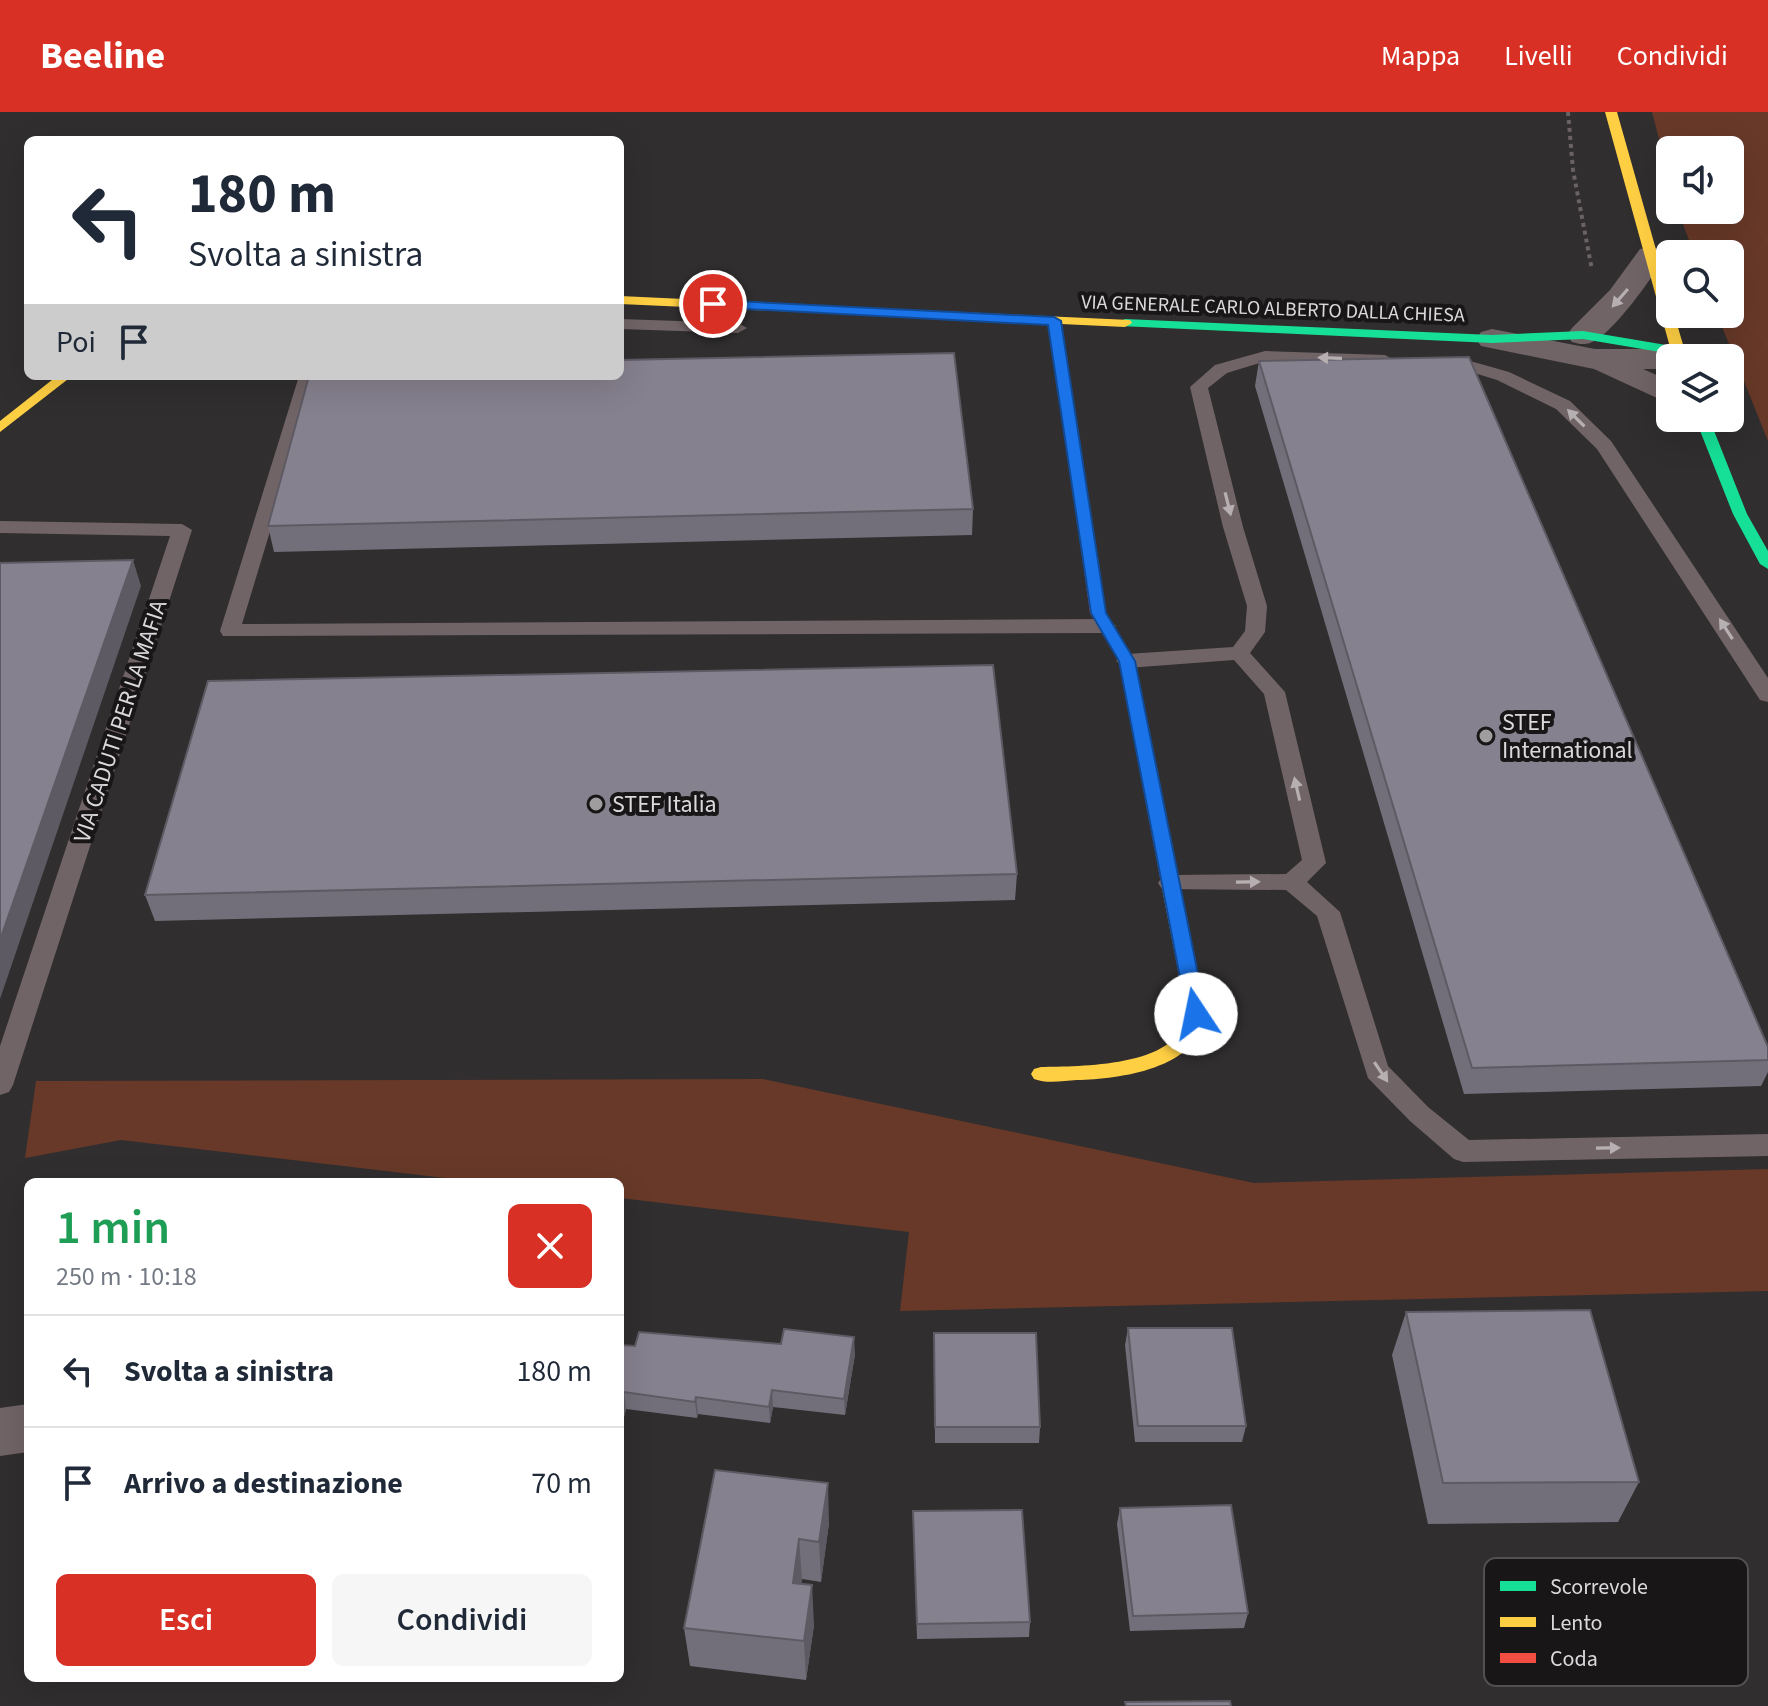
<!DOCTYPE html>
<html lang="it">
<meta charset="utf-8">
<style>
:root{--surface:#fff;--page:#f6f6f7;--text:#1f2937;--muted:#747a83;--line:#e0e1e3;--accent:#d93025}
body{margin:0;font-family:"Source Sans 3",sans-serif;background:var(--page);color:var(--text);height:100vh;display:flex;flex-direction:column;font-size:30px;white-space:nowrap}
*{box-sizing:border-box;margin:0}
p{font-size:26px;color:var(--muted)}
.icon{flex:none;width:44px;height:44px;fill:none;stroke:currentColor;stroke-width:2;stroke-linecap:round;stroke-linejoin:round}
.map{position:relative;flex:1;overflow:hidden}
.sheet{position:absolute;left:24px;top:1066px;width:600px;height:504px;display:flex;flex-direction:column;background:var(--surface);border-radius:12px;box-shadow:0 8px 32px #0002}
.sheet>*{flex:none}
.banner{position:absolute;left:24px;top:24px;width:600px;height:244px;border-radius:12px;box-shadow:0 8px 32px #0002;background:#fff;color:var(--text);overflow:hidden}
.buttons{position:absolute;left:1656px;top:24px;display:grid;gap:16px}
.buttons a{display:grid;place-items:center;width:88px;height:88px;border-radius:12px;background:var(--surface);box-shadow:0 8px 32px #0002;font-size:40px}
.pin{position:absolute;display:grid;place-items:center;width:68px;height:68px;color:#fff;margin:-34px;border:4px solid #fff;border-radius:50%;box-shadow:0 2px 8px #0007}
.me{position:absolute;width:88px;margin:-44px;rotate:349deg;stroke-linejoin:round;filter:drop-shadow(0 0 6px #0008)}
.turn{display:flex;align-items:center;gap:28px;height:168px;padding:0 32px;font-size:36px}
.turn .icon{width:104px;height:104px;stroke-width:2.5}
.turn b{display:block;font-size:56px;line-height:68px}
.then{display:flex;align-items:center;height:76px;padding:0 32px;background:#0003;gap:16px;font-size:30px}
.round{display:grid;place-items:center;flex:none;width:84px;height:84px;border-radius:12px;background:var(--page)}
.overview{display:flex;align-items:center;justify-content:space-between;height:136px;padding:0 32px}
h1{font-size:48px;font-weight:600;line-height:60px;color:#1e9e55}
.cta{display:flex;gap:16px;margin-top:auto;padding:16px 32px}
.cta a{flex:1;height:92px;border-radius:12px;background:var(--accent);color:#fff;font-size:32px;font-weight:600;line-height:92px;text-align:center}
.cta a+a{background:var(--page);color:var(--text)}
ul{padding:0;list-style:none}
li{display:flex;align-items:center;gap:24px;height:112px;padding:0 32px;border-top:2px solid var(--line)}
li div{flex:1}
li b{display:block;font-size:30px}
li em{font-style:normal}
header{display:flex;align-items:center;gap:48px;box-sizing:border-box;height:112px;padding:0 40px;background:var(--accent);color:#fff}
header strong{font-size:38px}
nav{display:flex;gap:44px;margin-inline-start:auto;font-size:28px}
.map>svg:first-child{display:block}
.green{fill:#683928}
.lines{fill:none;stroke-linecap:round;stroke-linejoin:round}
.path{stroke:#6b6264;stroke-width:4;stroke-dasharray:4 4;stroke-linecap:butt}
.lane{fill:#716466;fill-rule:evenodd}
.street{fill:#716466;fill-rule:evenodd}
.fast{fill:#16e098;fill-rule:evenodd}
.slow{fill:#ffcf43;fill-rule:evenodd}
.jam{fill:#f24e42;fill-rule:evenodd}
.wall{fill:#736f7a}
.shaded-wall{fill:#5e5a63}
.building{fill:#86818e;stroke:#5e5a63;stroke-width:2}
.oneway{fill:#b7b0b3}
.route{fill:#1a73e8;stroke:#114b97;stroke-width:2}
.poi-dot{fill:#a09d9f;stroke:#181617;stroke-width:3}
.labels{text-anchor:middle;stroke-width:8;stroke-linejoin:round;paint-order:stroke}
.far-street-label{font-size:20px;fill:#dcd9dc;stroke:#181617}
.street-label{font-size:24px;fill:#dcd9dc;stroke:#181617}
.poi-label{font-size:24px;fill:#dcd9dc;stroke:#181617;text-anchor:start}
.key{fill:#181617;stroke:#535052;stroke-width:2}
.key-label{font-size:22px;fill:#dcd9dc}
</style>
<header>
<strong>Beeline</strong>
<nav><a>Mappa</a><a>Livelli</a><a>Condividi</a></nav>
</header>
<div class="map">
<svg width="1768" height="1594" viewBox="0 0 1768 1594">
<rect width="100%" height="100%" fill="#302e2f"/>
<!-- green -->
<path class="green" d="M1652,0H1768V329L1717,202H1730V142H1694L1678,98H1730V38H1670V69Z
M763,967L1254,1071L1768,1057V1179L900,1199L909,1120L620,1086V1070H479L121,1028L25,1046L36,969Z"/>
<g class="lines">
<!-- path -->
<path class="path" d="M1568,0L1573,58L1592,158"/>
<!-- lane -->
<path class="lane" d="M620,207L738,211L747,216L738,221L620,217Z
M1265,239L1385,243L1394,248L1385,253L1266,249L1227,261L1208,276L1243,415L1267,494L1265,520L1250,541L1285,580L1326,751L1307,770L1340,800L1388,954L1428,995L1469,1028L1768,1022V1044L1463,1050L1454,1047L1410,1009L1368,966L1317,804L1286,778L1162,777L1158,771L1162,765L1170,763L1286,762L1302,748L1264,582L1234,548L1127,556L1116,549L1127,542L1233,535L1245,519L1247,494L1223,415L1190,275L1215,253Z
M1442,245H1456L1509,260L1570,289L1611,329L1768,566V590L1760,588L1597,337L1556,297L1497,268L1455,255L1436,254L1433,250L1436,246Z
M299,264H317L242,512L1106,507L1116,514L1106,521L223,524L220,519Z
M0,409L182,412L192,418L13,973L9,980L0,983V934L170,424L0,421Z"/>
<!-- street -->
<path class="street" d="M1651,135L1662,137L1666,144C1652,165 1613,223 1590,231C1583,233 1579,232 1572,230L1567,223L1572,216L1610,178L1640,137Z
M1492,217L1595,237H1670L1682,240L1686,246H1670V257H1643L1670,269V292L1594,257L1481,234L1476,227L1481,220Z
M28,1292V1340L0,1344V1296Z"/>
<!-- fast -->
<path class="fast" d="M1125,207L1492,223L1583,219L1678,235L1685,239L1678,243L1583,227L1492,231L1120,214L1118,211Z
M1695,306H1709L1747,402L1768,439V457L1760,452L1733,402Z"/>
<!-- slow -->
<path class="slow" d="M1605,0H1617L1670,187V202H1674L1687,246H1673Z
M620,184L1130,208L1132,211L1125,215L1061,212L1093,421L1086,425L1079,421L1048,211L620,192Z
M57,264H72L0,320V309Z
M1170,765L1179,771L1204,890C1212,955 1123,967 1077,968C1063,969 1047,972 1034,967L1031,962L1034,957L1041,955C1080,954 1183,956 1186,900C1187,888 1181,875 1179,863C1173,832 1167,802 1161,771Z"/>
<!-- jam -->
<path class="jam" d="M1086,417L1093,421L1106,501L1135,549L1179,771L1170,777L1161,771L1119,549L1090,501L1079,421Z"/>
</g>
<!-- wall -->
<path class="wall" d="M1259,249L1768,935V960L1761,974L1464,982L1255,274Z
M973,397L972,423L274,440L268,414Z
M1017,762L1015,788L155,809L145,783Z
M1406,1200L1639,1370L1618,1410L1428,1412L1392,1243Z
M1128,1216L1246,1314L1242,1330H1135L1125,1233Z
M934,1221L1040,1315L1039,1331H935Z
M620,1233L635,1234L855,1242L845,1303L773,1295L770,1311L698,1302L697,1306L626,1297L622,1313H620Z
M715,1358L829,1411L821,1470L802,1467L801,1472L814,1513L806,1568L690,1554L684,1516Z
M1120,1396L1248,1501L1244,1516L1130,1519L1117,1412Z
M913,1399L1030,1510L1029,1525L917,1527Z"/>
<!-- shaded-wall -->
<path class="shaded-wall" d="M133,448L141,474L0,887V828Z
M854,1225L855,1242L845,1303L844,1287Z
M772,1278L773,1295L770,1311L769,1295Z
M624,1280L626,1297L622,1313L620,1295Z
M696,1285L698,1302L697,1306L695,1290Z
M828,1371L829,1411L821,1470L819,1430Z
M799,1427L802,1467L796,1510L793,1471Z
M812,1473L814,1513L806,1568L804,1529Z"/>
<!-- building -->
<path class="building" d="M954,241L973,397L268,414L309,264H620V248Z
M1469,245L1768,935V948L1472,956L1259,249Z
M133,448L0,828V451Z
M993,553L1017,762L145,783L208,569Z
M1590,1198L1639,1370L1443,1371L1406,1200Z
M1128,1216H1232L1246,1314H1138Z
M784,1217L854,1225L844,1287L772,1278L769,1295L696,1285L695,1290L624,1280L620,1295V1233L635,1234L639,1220L781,1232Z
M934,1221H1036L1040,1315H935Z
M715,1358L828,1371L819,1430L799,1427L793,1471L812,1473L804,1529L684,1516Z
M1231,1393L1248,1501L1133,1504L1120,1396Z
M1022,1398L1030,1510L917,1512L913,1399Z
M1230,1589L1231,1594H1126L1125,1590Z"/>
<!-- one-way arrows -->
<defs><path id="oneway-solid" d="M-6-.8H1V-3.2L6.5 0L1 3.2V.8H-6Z" transform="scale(2)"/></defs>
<g class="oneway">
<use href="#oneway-solid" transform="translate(1620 186) rotate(131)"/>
<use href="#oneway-solid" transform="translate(1330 246) rotate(-178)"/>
<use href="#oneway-solid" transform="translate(1576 306) rotate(-135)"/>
<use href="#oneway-solid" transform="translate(1228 392) rotate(76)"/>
<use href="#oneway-solid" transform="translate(1726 517) rotate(-123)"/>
<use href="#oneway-solid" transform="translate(1297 677) rotate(-103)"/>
<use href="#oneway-solid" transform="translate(1248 770) rotate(-1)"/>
<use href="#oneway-solid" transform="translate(1381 960) rotate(56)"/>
<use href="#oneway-solid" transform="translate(1608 1036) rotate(-1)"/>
</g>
<!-- route -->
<path class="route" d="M713,188L1054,205L1061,209L1106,501L1135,549L1206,902L1203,907H1189L1187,902L1119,549L1091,501L1048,213L708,195V189Z"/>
<!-- markers -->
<g class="poi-dot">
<circle cx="1486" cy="624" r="8"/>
<circle cx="596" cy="692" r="8"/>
</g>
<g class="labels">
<!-- far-street labels -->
<g class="far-street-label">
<text transform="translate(1273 196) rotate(2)" y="7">VIA GENERALE CARLO ALBERTO DALLA CHIESA</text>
</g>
<!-- street labels -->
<g class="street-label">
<text transform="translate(120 609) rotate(-72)" y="8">VIA CADUTI PER LA MAFIA</text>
</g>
<!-- poi labels -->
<g class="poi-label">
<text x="1502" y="618">STEF<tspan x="1502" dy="28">International</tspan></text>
<text x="612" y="700">STEF Italia</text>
</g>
</g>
<!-- legend -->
<rect x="1484" y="1446" width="264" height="128" rx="12" class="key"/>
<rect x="1500" y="1469" width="36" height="10" fill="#16e098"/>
<rect x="1500" y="1505" width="36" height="10" fill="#ffcf43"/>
<rect x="1500" y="1541" width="36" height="10" fill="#f24e42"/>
<g class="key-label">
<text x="1550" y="1482">Scorrevole</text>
<text x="1550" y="1518">Lento</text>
<text x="1550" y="1554">Coda</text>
</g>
</svg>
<div class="buttons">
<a><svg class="icon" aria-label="sound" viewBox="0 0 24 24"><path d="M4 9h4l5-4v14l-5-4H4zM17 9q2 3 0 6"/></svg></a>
<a><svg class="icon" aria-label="search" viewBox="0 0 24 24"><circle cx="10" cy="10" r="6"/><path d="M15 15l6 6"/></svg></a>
<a><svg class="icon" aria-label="layers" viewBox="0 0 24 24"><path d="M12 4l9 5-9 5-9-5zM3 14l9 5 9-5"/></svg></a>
</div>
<div class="pin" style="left:713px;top:192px;background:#d93025"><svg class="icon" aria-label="arrive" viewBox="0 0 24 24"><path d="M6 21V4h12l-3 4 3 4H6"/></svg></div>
<svg class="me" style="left:1196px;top:902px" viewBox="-20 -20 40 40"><circle r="19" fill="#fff"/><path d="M0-13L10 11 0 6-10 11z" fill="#1a73e8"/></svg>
<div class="banner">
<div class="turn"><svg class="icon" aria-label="left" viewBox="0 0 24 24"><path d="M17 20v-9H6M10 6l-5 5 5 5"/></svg><div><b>180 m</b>Svolta a sinistra</div></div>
<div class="then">Poi<svg class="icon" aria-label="arrive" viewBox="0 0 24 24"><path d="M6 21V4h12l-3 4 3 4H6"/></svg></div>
</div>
<section class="sheet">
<div class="overview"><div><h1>1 min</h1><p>250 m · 10:18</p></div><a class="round" style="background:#d93025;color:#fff"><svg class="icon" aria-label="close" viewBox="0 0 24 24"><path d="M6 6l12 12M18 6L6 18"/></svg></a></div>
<ul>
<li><svg class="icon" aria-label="left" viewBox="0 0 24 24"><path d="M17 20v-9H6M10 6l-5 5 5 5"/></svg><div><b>Svolta a sinistra</b></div><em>180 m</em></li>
<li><svg class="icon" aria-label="arrive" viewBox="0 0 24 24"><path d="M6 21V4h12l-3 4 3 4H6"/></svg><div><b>Arrivo a destinazione</b></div><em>70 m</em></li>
</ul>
<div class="cta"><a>Esci</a><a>Condividi</a></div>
</section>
</div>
